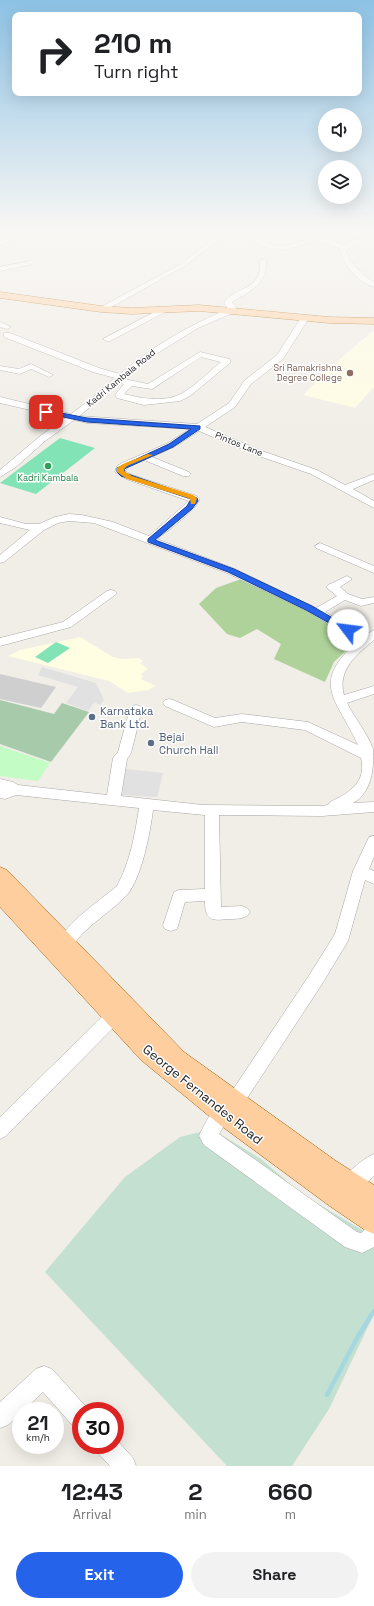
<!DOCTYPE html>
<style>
:root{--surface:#fff;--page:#f2f2f2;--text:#202124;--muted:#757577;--accent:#2563eb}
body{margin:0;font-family:"Space Grotesk",sans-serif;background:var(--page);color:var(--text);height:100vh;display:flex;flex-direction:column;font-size:15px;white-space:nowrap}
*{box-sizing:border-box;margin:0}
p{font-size:13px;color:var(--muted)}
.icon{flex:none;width:22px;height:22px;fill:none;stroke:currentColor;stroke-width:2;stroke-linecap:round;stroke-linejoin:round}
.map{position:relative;height:1466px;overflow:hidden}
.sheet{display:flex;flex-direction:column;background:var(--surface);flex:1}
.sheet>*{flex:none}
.hud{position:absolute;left:12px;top:12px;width:350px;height:84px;border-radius:8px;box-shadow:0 4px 16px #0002;background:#fff;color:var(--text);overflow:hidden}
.controls{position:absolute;left:318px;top:108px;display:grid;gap:8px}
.controls a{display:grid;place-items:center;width:44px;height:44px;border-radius:50%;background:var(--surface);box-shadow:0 4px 16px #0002;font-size:20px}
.speed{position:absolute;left:12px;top:1402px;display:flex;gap:8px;font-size:20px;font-weight:700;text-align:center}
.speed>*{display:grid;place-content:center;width:52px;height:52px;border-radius:50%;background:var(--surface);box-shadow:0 4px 16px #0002;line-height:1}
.speed small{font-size:10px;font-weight:400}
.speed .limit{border:6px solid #d22;background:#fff;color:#111}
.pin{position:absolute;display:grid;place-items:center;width:34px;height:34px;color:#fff;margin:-17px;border-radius:8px;box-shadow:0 2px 6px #0006}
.me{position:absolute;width:44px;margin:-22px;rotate:300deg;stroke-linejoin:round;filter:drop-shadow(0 0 3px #0008)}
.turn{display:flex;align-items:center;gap:14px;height:84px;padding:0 16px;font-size:18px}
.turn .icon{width:52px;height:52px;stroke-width:2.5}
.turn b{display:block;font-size:28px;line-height:34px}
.eta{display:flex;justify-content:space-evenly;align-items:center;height:68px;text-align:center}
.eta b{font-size:24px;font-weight:700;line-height:28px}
.button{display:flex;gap:8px;margin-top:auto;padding:8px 16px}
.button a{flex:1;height:46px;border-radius:24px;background:var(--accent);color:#fff;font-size:16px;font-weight:700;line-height:46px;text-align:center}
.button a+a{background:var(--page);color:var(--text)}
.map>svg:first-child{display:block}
.education{fill:#fffde2}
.religious{fill:#cfcfcf}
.forest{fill:#aed29a}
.wetland{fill:#c3e0d1}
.cemetery{fill:#a7cbaa}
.park{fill:#c3fcc4}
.pitch{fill:#82e3b7}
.parking{fill:#e1e1e1}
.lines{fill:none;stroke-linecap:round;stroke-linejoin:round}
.stream{stroke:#a5d7e1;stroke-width:4.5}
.minor-casing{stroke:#a8a8a8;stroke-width:1}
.major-casing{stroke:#9d5e00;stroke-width:1}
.minor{fill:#fff;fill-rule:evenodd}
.major{fill:#ffce9e;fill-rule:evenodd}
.route{fill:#2563eb;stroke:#184099}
.slow{fill:#f59e0b}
.education-dot{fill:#8d6e63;stroke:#fff;stroke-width:1.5}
.leisure-dot{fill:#2e9e5b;stroke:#fff;stroke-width:1.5}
.service-dot{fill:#5c6f8a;stroke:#fff;stroke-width:1.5}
.labels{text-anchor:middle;stroke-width:3;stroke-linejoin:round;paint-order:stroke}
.far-education-label{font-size:9px;fill:#785e54;stroke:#fff;text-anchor:end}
.far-street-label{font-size:9px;fill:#212121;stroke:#fff}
.far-leisure-label{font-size:9px;fill:#27864d;stroke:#fff}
.service-label{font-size:11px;fill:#4e5e75;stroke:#fff;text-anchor:start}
.near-street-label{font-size:13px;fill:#212121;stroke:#fff}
</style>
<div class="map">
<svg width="374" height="1466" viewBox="0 0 374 1466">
<rect width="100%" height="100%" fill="#f1ede7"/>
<!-- education -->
<path class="education" d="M374,330V387L355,408L303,395L341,358Z
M80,637L113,657L122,659L139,658L143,661L140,663L148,669L141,674L143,676L141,679L156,686L148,690L128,693L109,681L8,656L20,650Z"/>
<!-- religious -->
<path class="religious" d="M0,674L56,687L41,708L0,699Z"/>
<!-- forest -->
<path class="forest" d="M241,579L317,612L357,640L334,662L325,682L274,659L281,644L257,629L240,638L227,634L199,604L216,588Z"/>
<!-- wetland -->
<path class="wetland" d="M212,1129L261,1159L303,1195L374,1237V1314L329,1409L292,1466H227L45,1272L125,1177L180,1137Z"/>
<!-- cemetery -->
<path class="cemetery" d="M0,700L54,714L62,703L89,712L51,762L0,744Z"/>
<!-- park -->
<path class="park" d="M0,746L50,763L38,781L0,776Z"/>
<!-- pitch -->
<path class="pitch" d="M60,438L95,448L36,494L0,483Z
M56,642L70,648L48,663L35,657Z"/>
<!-- parking -->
<path class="parking" d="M42,667L96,683L104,700L100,705L94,702L88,711L66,703L78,687L38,675Z
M125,769L163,773L157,797L121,795Z"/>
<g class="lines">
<!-- stream -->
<path class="stream" d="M327,1395L357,1338L374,1311"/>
<defs>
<path id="minor" d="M5,232H13L24,236L0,245V241L15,236Z
M222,232H228L185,266L104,311H101L97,309L181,264Z
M236,232C244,231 255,232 261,237L260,240C264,242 268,244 272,245C293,250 317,232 338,232L337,233L324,238L344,245L353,240H357V242L346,251C352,265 361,274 374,282V287C358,282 345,267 340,251L341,249L317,240L284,250L269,248L255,242L254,237Z
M368,232H374V233L371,234Z
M263,259L266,261C268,284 249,292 232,302L236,307L235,312L198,328L148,359L124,379L148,384L200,352L230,359V363L190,396L180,401L144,405L117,398L115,395L124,384L120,383L79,416L197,424L229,403L245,380L277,355L302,316H308L309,318L283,359L251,384L235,407L205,427L262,451L317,470L345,485L374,474V480L353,489L374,501V508L311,474L256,455L199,431L174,447L152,457L189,472L191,474L189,476H183L144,460L128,467L125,471L132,475L197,496C199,499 200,499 198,502C194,512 167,531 157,539L235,569L316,608L337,596L326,587L328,585L347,576L352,579L340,587L348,594L362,599L374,597V603L361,606L345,600L325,612L365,635L374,630V640C357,654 337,670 344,695L374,686V694L347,703C355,719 367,732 373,749C374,769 372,792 353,803L374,802V812L322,816L219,815L221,907L242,906L247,908L250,912L247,916C241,919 235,919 228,919C211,921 205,920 205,901L185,902L177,929L171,931L165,929L163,925L174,892L179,890L205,889V815L153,810C150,833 142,877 127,895C114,909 96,920 82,934C75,941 72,953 59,949L57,944C68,921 98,902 117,886C130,862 135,835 139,808L16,795L5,799L0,798V779L13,782L18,785L107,795L113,758L118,752L130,709L132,706L136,705L140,706L142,709L131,753L127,759L121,796L203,805L322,806L328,805L330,802C349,793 367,782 361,758L305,730L242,722L214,727L165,706L163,703L165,700L169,699L173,700L215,718L242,714L308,722L358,745C337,699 309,684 358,641L305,610L227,573L94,523L69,521L58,523L44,530L4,562L0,563V555L30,530L0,523V517L26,524H39L55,517L69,514L82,515L113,522L149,536L189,501L126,479L115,472L117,466L122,463L168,443L190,429L87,423L74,420L45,441L16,467L0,477V470L39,437L65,418L0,403V397L71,414L92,398L115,378L93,372L4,337V333H10L99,368L120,374C154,345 188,326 228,309L224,303C234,286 262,292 260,261ZM201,357L221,362C208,372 192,390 176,396C161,402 140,398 124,394L132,386L152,389Z
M31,261L34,263L33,264L0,271V267Z
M162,308H168L169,310L110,341H107L103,339Z
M0,322L11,327L7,329L0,327Z
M31,364L53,375L49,377L31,369L20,374L0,370V366L19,369Z
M320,543L374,566V573L316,548L315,546Z
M111,590L115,591L117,593L115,595L71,627L0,646V638L63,622L107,591Z
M374,836V857L369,869L374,871V884L365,880L348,941L322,984L240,1109L234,1111L231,1110L232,1113L219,1134L357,1232L361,1233L367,1227L374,1224V1247L362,1253L345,1247L204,1145L199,1136C204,1125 211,1109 223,1104L226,1106L225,1103L228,1097L310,974L335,934L353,871L369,837Z
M115,1008L121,1010L123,1015L121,1020L6,1136L0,1139V1117L109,1010Z
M374,1154V1176L357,1192L350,1195L343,1192L340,1185C346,1173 362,1159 374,1154Z
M44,1366L52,1369L89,1410L81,1411V1429L73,1426L43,1392L23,1411H21V1413L8,1425L0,1428V1402L36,1369Z
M115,1438L133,1458L136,1466H110L98,1453L95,1445H115Z"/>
<path id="major" d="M0,292L101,306L132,308L199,305L329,317L374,318V324L329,323L199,311L132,314L101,312L0,298Z
M0,867L7,870L184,1052L336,1161L374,1185V1234L365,1230L331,1207L220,1125L141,1060L0,907Z"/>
</defs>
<!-- minor casing -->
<use href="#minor" class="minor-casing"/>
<!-- major casing -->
<use href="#major" class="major-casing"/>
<!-- minor -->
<use href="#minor" class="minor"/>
<!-- major -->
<use href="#major" class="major"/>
</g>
<!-- sky -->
<linearGradient id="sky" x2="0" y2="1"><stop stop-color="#8dc2e5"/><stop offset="0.53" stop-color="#f9f7f4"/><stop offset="1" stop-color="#f9f7f4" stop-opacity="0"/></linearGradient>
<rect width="374" height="437" fill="url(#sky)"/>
<!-- route -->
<path class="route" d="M46,410L87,418L200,426V429L173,447L124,469L125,473L197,498L198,501L192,509L155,540L234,569L312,606L350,628V632H345L306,610L228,572L148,542V539L187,506L191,499L121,476L117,472V468L169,444L191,429L87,422L44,413L43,412Z"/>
<!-- slow -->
<path class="slow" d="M148,454L153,455L127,466L124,469V471L132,476L193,495L197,498L195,504H191L190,499L188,498L127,479L117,472V468L123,464Z"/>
<!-- markers -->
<circle class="education-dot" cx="350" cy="373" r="4"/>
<circle class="leisure-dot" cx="48" cy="466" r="4"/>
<g class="service-dot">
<circle cx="92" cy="717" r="4"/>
<circle cx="151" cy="743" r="4"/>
</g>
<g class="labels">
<!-- far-education labels -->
<g class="far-education-label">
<text x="342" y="371">Sri Ramakrishna<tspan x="342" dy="10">Degree College</tspan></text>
</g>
<!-- far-street labels -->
<g class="far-street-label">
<text transform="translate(121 378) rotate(-39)" y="3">Kadri Kambala Road</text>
<text transform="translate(239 444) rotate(22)" y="3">Pintos Lane</text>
</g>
<!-- far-leisure labels -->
<g class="far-leisure-label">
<text x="48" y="481">Kadri Kambala</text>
</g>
<!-- service labels -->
<g class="service-label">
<text x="100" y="715">Karnataka<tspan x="100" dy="13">Bank Ltd.</tspan></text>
<text x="159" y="741">Bejai<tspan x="159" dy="13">Church Hall</tspan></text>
</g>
<!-- near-street labels -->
<g class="near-street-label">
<text transform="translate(203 1094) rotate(39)" y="5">George Fernandes Road</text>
</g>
</g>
</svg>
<div class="controls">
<a><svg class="icon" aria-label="sound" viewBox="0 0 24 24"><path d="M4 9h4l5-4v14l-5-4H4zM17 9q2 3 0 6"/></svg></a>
<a><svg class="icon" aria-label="layers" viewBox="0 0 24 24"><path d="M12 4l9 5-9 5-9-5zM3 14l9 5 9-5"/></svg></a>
</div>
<div class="speed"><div>21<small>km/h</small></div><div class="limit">30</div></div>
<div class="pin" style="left:46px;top:412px;background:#d93025"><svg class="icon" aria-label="arrive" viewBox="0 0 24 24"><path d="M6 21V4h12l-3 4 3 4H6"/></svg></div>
<svg class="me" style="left:348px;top:630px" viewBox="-20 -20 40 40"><circle r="19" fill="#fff"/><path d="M0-13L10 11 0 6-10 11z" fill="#2563eb"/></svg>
<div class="hud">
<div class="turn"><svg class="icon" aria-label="right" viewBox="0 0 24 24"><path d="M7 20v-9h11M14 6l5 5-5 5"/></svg><div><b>210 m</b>Turn right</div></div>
</div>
</div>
<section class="sheet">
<div class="eta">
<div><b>12:43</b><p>Arrival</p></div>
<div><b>2</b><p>min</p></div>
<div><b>660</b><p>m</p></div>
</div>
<div class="button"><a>Exit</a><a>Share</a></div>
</section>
